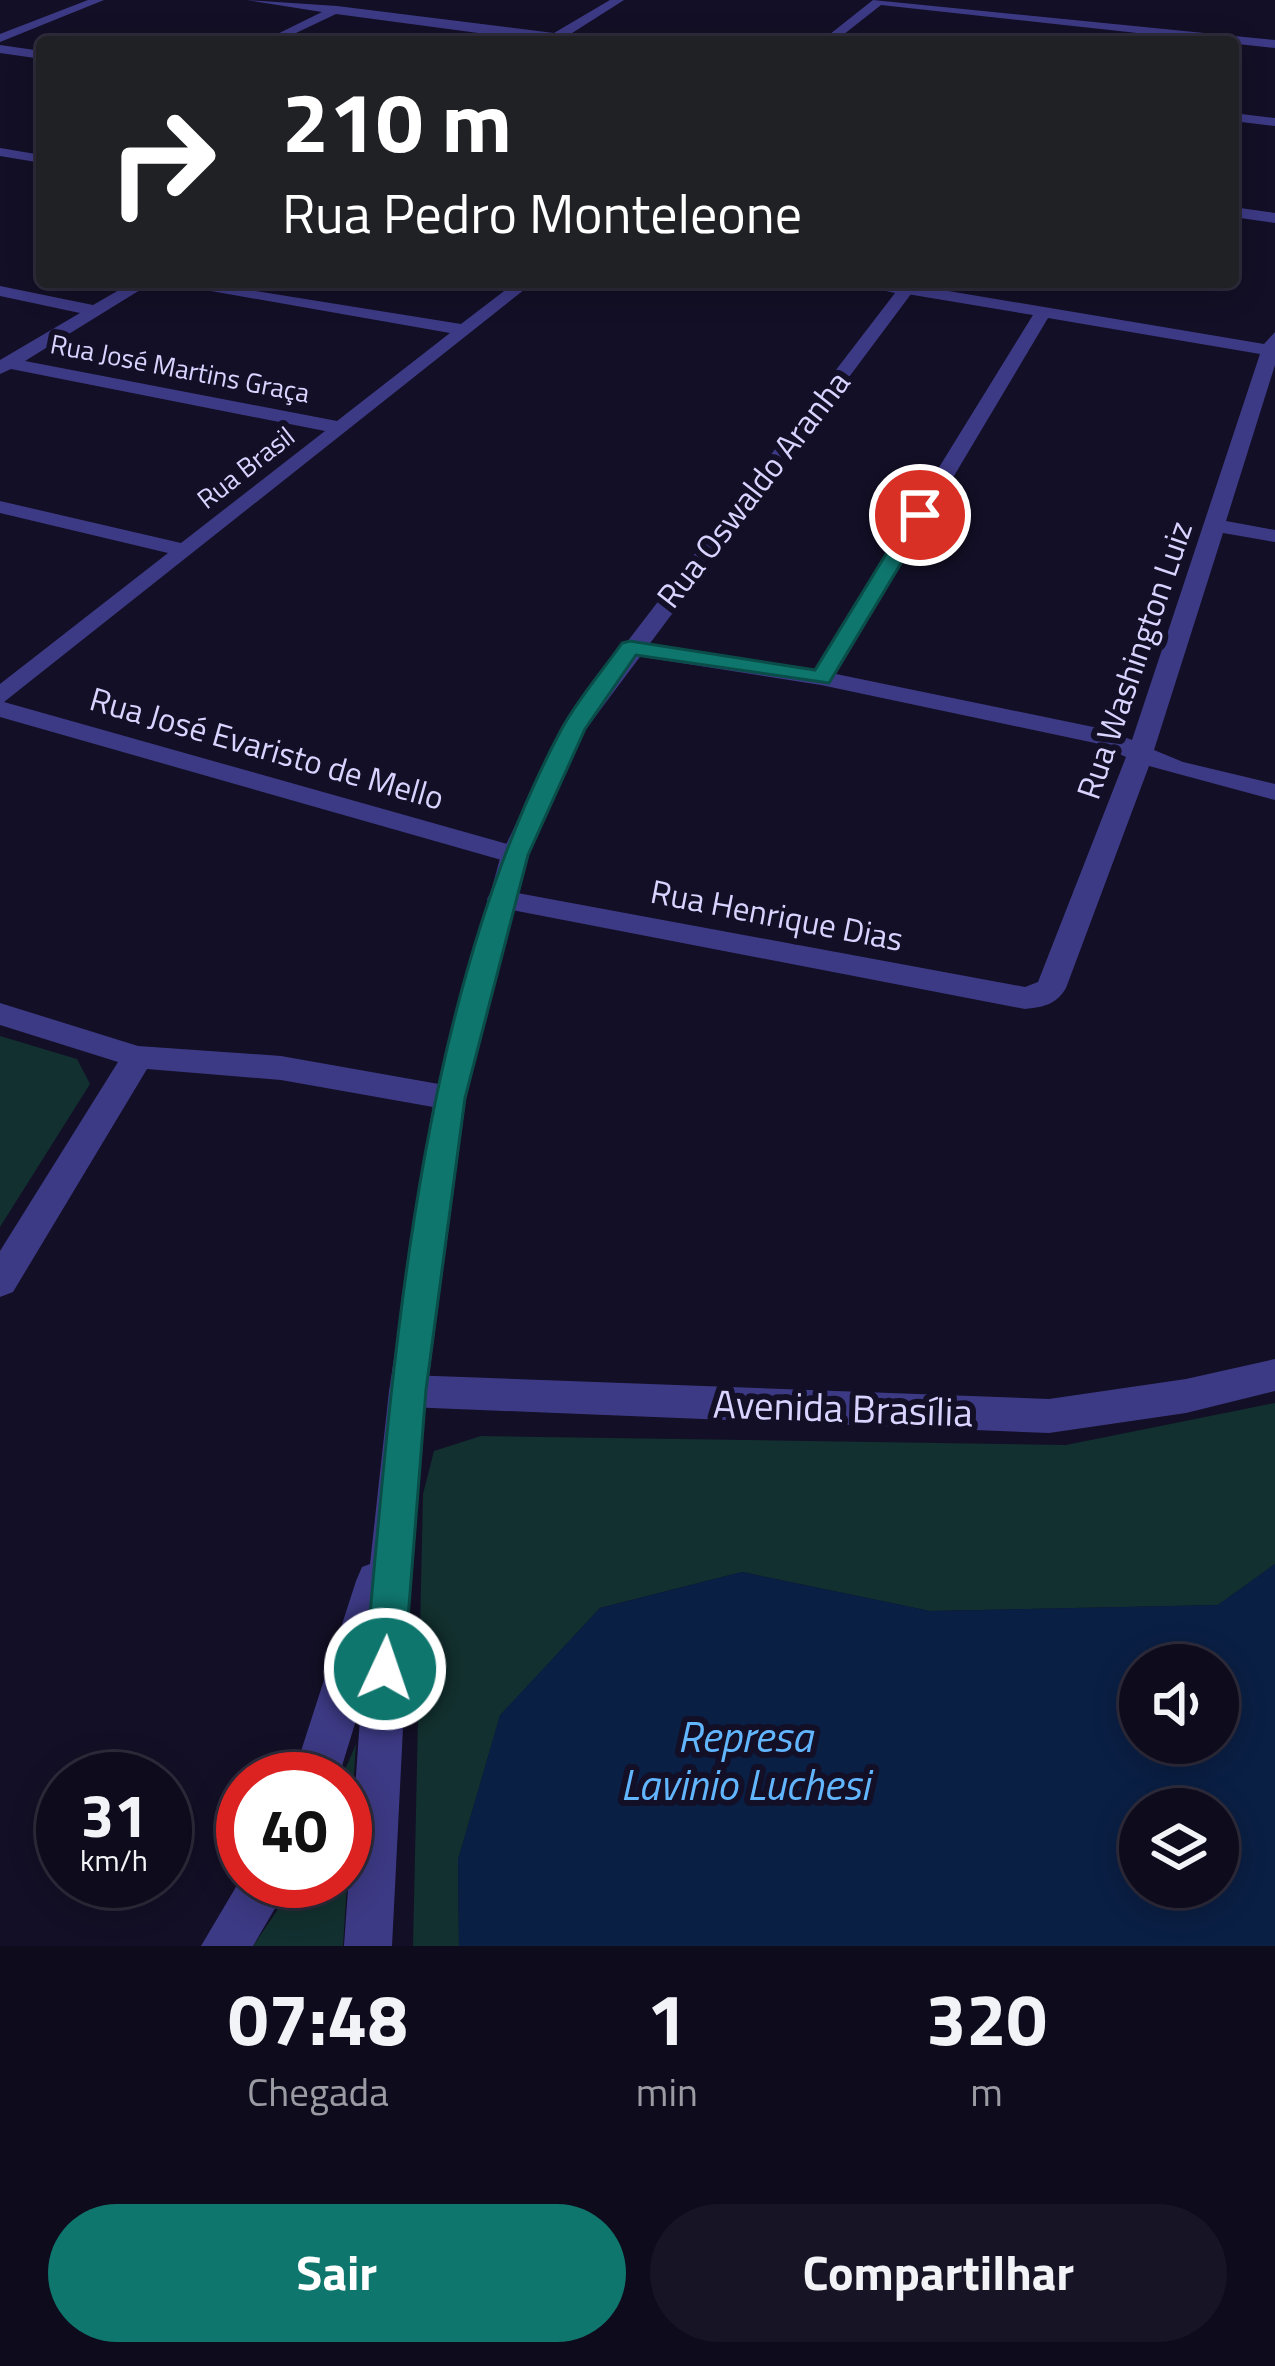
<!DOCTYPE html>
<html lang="pt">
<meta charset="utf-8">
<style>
:root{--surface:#0e0b1c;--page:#171425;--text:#f1f3f6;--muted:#9b9ba3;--line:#2e2b3b;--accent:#0f766e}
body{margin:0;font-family:"Titillium Web",sans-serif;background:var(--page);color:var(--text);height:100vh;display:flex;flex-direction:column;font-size:45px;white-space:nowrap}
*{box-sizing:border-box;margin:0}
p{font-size:39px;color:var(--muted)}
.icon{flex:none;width:66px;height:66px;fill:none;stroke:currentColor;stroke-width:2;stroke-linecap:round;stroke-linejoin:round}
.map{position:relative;height:1946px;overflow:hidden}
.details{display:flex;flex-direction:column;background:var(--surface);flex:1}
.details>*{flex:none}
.top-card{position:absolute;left:36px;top:36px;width:1203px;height:252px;border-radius:12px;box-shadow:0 6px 30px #0003,0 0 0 3px var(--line);background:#202124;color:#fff;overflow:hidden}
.tools{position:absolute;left:1119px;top:1644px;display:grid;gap:24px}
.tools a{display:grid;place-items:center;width:120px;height:120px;border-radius:50%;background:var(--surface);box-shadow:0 6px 30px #0003,0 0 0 3px var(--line);font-size:60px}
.speed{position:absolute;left:36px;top:1752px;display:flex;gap:24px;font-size:60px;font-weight:700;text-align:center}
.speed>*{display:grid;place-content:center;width:156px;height:156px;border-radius:50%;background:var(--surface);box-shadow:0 6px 30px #0003,0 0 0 3px var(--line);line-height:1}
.speed small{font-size:30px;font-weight:400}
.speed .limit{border:18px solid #d22;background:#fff;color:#111}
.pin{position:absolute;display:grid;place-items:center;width:102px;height:102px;color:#fff;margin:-51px;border:6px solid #fff;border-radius:50%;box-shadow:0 3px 12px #0007}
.me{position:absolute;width:132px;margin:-66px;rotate:3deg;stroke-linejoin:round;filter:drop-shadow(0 0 9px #0008)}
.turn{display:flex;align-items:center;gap:42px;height:252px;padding:0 48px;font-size:54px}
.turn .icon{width:156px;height:156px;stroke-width:2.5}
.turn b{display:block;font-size:84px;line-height:102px}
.eta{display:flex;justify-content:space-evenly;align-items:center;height:204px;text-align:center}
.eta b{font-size:72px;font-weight:700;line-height:84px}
.button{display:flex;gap:24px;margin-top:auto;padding:24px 48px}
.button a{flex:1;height:138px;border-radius:72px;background:var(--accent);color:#fff;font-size:48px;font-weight:700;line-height:138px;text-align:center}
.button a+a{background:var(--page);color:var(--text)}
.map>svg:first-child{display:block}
.green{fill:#12302f}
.water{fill:#0a1f44;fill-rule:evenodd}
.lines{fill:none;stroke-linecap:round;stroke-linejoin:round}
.minor{fill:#3d3a85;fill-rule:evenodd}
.tertiary{fill:#3d3a85;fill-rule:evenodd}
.route{fill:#0f766e;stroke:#0a4d48;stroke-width:3}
.labels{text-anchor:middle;stroke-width:12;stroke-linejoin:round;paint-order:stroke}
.far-street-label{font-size:27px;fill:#d9d4ff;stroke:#130f26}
.street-label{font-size:33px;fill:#d9d4ff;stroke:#130f26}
.near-street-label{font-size:39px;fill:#d9d4ff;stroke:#130f26}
.near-water-label{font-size:42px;font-style:italic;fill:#62b6ff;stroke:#130f26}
</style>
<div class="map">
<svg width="1275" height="1946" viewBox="0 0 1275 1946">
<rect width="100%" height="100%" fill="#130f26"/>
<!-- green -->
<path class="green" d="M0,1036L77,1059L90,1084L0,1227Z
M1275,1403V1564L1218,1605L930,1611L742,1572L600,1608L500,1716L458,1860L459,1946H413L423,1494L434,1451L481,1436L1066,1445Z
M356,1744L343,1946H253L297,1881H345V1779H341Z"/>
<!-- water -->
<path class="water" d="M1275,1564V1946H459L458,1860L500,1715L600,1608L742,1572L930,1611L1218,1605ZM1140,1665H1218V1743H1140ZM1140,1809H1218V1887H1140Z"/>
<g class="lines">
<!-- minor -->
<path class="minor" d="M88,0H104L0,42V34Z
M246,0L337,6L554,33L610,0H624L569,35L606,42H546L336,14L277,42H261L322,12Z
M0,45L42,51V59L0,53Z
M1233,113L1275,118V126L1233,121Z
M0,148L42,155V163L0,156Z
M1233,207L1275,213V223L1233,217Z
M133,282H153L25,361L337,421L450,333L160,282H199L461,324L516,282H534L4,702L525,849L529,855L525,861H505L0,717V684L168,553L0,513V501L181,543L325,431L11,369L0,374V360L80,313L0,296V286L93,305Z
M907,284L1264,344L1275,332V365L1226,521L1275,530V542L1223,533L1154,750L1183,762L1275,784V800L1149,766L1066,988C1056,1005 1043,1007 1025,1009L491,906L487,899L491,892L501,890L1025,987L1038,982L1126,757L1095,743L821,685L630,655L618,648L630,641L814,670L1033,315L901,293L899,289ZM1048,318L1260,354L1132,740L1103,729L836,674Z
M0,1003L138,1046L281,1056L450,1086L461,1090L466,1098L461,1106L450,1110L281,1080L147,1069L13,1292L0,1297V1251L118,1062L0,1025Z
M1275,1359V1391L1186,1413L1049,1433L408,1407L395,1403L389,1391L395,1379L408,1375L1049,1399L1186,1379Z"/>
<!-- tertiary -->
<path class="tertiary" d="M873,0L1275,40V48L881,5L834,42H820Z
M845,282H920L586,729L529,855L466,1098L427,1391L413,1530L392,1946H344L361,1704L338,1779H292L356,1581L362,1567L370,1564L389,1391L434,1098L501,855L564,724L895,293Z
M243,1875V1881H291L253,1946H201Z"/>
</g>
<!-- route -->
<path class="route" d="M920,509L930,515L829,683L636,655L585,729L528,855L465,1098L426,1390L404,1669L399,1682L385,1688L371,1682L365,1669C393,1365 416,1005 560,732C576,701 602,672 622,643L630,641L815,670L910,515Z"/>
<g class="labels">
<!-- far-street labels -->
<g class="far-street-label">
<text transform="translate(180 369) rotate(11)" y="9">Rua José Martins Graça</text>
<text transform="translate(246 468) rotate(-38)" y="9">Rua Brasil</text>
</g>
<!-- street labels -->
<g class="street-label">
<text transform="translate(753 489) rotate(-52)" y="12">Rua Oswaldo Aranha</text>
<text transform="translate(1134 660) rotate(-71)" y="12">Rua Washington Luiz</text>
<text transform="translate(267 748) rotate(16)" y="12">Rua José Evaristo de Mello</text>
<text transform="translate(777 915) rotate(11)" y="12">Rua Henrique Dias</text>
</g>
<!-- near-street labels -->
<g class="near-street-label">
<text transform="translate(843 1408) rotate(2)" y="14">Avenida Brasília</text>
</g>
<!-- near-water labels -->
<g class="near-water-label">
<text x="745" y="1752">Represa<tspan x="745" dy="48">Lavinio Luchesi</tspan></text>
</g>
</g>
</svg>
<div class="tools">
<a><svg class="icon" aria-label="sound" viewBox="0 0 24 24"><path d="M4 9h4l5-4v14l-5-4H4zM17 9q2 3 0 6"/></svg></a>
<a><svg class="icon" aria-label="layers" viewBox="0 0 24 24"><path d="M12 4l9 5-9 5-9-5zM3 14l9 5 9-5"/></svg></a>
</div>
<div class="speed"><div>31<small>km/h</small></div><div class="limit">40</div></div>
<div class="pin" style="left:920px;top:515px;background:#d93025"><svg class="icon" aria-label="arrive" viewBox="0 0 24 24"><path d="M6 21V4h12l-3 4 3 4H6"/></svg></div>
<svg class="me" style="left:385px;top:1669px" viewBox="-20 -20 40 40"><circle r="17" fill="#0f766e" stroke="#fff" stroke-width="3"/><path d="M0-11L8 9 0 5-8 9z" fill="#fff"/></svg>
<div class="top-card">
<div class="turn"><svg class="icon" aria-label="right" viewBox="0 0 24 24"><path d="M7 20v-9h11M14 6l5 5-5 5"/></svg><div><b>210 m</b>Rua Pedro Monteleone</div></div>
</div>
</div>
<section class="details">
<div class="eta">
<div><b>07:48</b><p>Chegada</p></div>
<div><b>1</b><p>min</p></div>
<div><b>320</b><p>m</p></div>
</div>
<div class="button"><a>Sair</a><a>Compartilhar</a></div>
</section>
